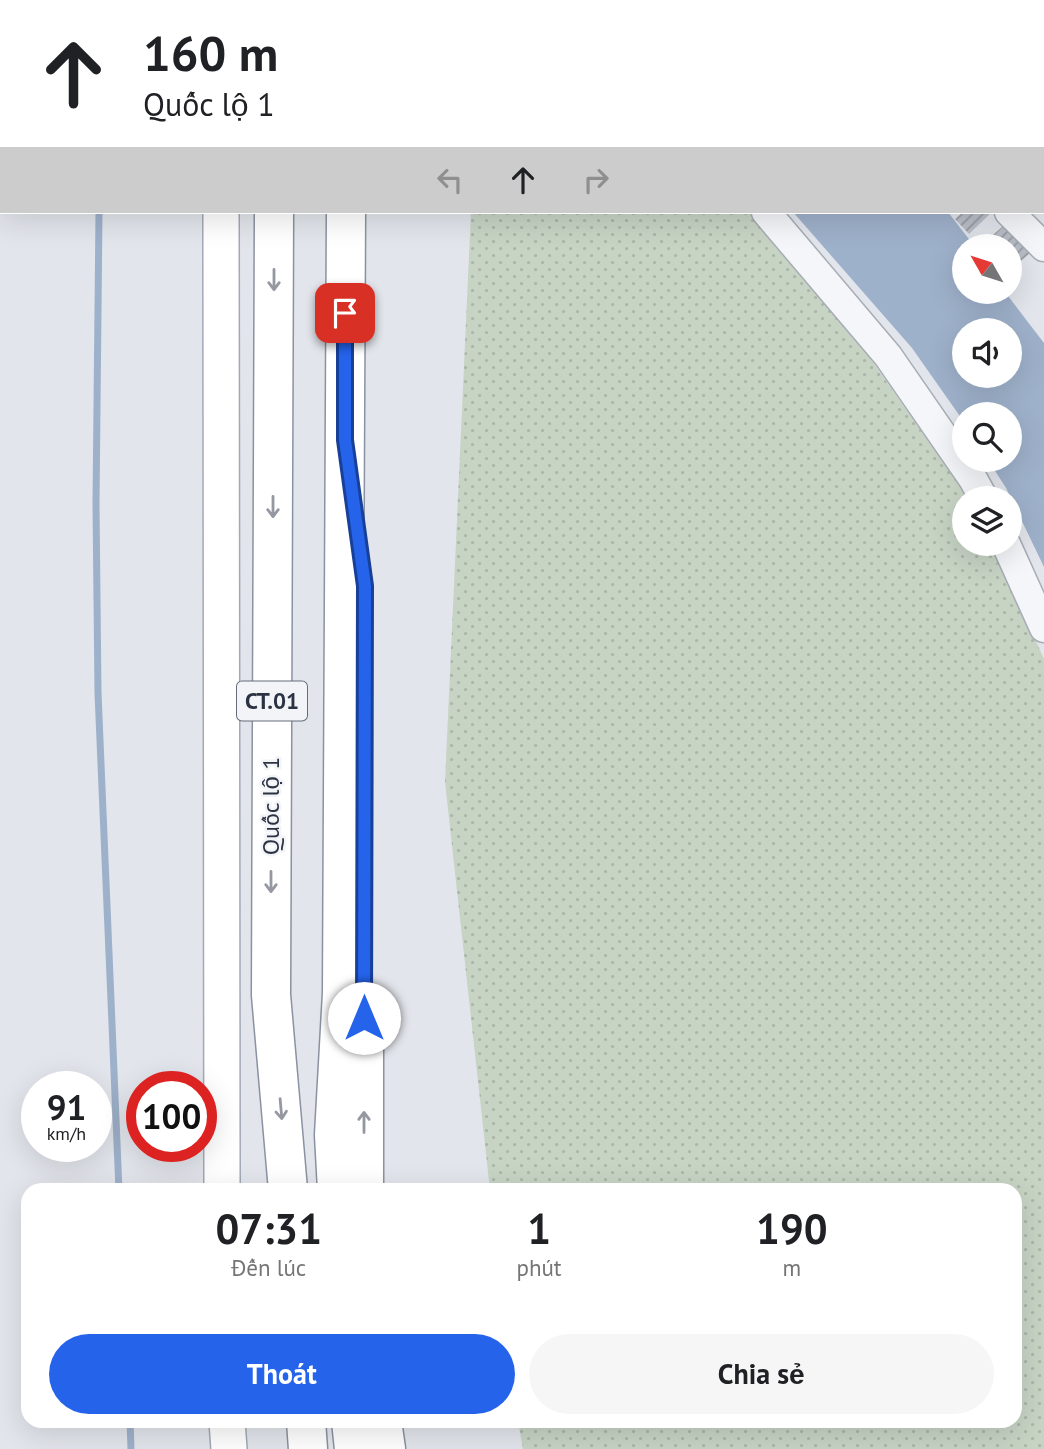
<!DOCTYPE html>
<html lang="vi">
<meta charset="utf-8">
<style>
:root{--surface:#fff;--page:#f6f6f6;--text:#202124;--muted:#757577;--accent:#2563eb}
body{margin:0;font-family:"PT Sans",sans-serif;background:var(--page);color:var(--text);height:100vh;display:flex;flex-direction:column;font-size:26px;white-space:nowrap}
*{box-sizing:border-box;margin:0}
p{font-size:23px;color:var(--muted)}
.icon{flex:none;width:38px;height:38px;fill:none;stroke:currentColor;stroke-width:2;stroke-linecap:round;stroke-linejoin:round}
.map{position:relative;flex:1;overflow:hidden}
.side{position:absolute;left:21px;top:1183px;width:1001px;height:245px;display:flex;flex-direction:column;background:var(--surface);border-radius:21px;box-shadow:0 7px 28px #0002}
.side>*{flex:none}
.top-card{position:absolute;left:0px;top:0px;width:1045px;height:214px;box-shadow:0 7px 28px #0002;background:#fff;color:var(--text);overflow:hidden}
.needle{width:46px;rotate:309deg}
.controls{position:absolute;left:952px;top:234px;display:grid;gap:14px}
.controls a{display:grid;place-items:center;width:70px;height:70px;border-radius:50%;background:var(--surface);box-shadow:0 7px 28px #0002;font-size:35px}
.speed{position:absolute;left:21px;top:1071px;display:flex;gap:14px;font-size:35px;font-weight:700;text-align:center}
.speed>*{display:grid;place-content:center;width:91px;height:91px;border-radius:50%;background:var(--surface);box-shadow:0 7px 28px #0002;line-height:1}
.speed small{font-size:18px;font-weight:400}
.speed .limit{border:10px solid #d22;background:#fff;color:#111}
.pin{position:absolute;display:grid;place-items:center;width:60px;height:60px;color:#fff;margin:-30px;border-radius:14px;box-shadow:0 4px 10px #0006}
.me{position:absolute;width:77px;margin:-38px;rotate:0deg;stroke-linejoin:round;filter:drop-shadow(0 0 5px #0008)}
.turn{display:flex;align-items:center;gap:24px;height:147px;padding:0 28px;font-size:32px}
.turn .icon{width:91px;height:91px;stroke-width:2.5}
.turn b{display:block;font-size:49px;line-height:60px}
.lanes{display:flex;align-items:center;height:66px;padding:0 28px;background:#0003;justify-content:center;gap:35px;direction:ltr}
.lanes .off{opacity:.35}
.eta{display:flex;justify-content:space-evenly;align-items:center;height:119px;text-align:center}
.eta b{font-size:42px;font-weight:700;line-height:49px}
.cta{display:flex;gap:14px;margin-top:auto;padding:14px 28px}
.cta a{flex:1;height:80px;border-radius:42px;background:var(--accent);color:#fff;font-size:28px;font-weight:700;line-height:80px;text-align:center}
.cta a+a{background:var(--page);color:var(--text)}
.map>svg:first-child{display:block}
.grass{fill:url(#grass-dots)}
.water{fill:#9eb1ca;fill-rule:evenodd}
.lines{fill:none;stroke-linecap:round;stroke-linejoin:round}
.stream{stroke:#9eb1ca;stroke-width:7}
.building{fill:url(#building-hatch)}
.minor-casing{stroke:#a7acb5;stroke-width:31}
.major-casing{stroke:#a2a9b6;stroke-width:38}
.highway-casing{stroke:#8a92a1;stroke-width:41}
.minor{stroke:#f5f6f9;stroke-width:28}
.major{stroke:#fff;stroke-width:35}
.highway{stroke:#fff;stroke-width:38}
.oneway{stroke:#9598a0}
.route-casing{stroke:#184099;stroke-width:18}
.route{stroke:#2563eb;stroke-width:12}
.labels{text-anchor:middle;stroke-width:5;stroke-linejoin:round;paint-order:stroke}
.shield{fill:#f2f4f8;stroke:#676c79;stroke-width:2}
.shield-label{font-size:23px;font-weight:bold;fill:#2b3242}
.street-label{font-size:24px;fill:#2b3242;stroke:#f2f4f8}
</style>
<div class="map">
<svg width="1044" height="1449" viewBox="0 0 1044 1449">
<defs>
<pattern id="grass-dots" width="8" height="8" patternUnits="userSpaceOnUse" patternTransform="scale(1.75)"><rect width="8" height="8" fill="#c7d4c4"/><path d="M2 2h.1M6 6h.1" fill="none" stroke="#abb6aa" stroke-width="1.8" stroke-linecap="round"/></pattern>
<pattern id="building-hatch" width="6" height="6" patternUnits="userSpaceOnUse" patternTransform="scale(1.75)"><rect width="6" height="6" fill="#babec7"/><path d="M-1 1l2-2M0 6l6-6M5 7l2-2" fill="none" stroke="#979ba3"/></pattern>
</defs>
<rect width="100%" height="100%" fill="#e2e5eb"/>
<!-- grass -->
<path class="grass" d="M481,0H601L602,2H481Z
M471,212H752L844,321L969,499H964V544H992L1044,659V1449H523L518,1421H1015V1190H490L445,782Z"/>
<!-- water -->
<path class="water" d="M793,212H948L975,247H964V292H1005L1044,343V567L1006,488L988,460H1010V415H964V422L912,348ZM964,331H1010V376H964Z"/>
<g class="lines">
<!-- stream -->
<path class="stream" d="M99,212L96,504L98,693L119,1190
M130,1421L131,1449"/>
</g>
<!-- building -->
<path class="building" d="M963,212H992L969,234L955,219Z
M1010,220L1035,249L1010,270V247H979Z"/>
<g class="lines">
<defs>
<path id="minor" d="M607,0L608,2
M812,0L814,2
M971,0L974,2
M1043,51L1044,52
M0,63H2
M766,212L888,356L973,479L984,499
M1009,212L1044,247
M1006,544L1044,628"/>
<path id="major" d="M219,0V2
M221,212L222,1190
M227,1421L229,1449"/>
<path id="highway" d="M275,2V0
M346,2V0
M274,212L271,995L288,1190
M337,1190L334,1135L342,993L346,212
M364,1190V1029
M306,1421L308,1449
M351,1421L354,1449
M382,1421L386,1449"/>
</defs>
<!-- minor casing -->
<use href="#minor" class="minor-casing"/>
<!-- major casing -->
<use href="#major" class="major-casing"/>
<!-- highway casing -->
<use href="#highway" class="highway-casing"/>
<!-- minor -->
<use href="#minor" class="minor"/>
<!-- major -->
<use href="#major" class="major"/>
<!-- highway -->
<use href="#highway" class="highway"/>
</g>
<!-- one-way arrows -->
<defs><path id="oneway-shaft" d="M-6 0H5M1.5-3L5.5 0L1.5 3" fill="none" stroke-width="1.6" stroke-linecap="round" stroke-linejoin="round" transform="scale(1.75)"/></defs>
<g class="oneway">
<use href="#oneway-shaft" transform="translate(274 280) rotate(90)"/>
<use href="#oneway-shaft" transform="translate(273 507) rotate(90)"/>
<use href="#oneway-shaft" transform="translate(271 882) rotate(90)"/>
<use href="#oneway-shaft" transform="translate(281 1109) rotate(85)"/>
<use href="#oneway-shaft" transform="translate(364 1122) rotate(-90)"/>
</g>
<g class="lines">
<defs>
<path id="route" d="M345,313V440L365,586L364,1018"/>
</defs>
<!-- route casing -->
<use href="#route" class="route-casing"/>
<!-- route -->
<use href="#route" class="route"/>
</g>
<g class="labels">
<!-- shield labels -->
<rect class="shield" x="237" y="681.5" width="70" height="39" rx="5"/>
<g class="shield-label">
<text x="272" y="709">CT.01</text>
</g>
<!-- street labels -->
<g class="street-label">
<text transform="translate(271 806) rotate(-90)" y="8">Quốc lộ 1</text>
</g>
</g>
</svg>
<div class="controls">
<a><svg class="needle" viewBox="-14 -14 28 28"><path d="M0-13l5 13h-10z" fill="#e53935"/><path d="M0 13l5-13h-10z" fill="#757577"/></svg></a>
<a><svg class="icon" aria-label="sound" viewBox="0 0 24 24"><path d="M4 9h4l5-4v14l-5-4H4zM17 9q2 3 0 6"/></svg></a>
<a><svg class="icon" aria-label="search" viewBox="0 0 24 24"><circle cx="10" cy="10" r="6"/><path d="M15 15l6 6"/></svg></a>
<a><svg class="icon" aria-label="layers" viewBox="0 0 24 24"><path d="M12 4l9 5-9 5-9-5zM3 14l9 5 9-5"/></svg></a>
</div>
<div class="speed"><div>91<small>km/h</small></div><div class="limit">100</div></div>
<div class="pin" style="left:345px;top:313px;background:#d93025"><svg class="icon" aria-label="arrive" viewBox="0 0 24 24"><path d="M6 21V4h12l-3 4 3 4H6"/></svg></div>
<svg class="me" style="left:364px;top:1018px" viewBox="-20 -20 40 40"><circle r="19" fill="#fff"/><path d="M0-13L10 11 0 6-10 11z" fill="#2563eb"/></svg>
<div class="top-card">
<div class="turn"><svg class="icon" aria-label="ahead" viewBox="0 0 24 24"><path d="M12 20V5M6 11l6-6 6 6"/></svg><div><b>160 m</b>Quốc lộ 1</div></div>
<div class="lanes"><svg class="icon off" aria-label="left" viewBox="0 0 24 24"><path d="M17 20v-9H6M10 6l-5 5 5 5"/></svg><svg class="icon" aria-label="ahead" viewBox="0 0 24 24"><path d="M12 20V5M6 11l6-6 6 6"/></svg><svg class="icon off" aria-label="right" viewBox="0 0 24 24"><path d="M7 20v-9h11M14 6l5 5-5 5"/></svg></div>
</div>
<section class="side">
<div class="eta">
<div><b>07:31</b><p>Đến lúc</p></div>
<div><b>1</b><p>phút</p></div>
<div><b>190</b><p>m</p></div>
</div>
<div class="cta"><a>Thoát</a><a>Chia sẻ</a></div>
</section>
</div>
